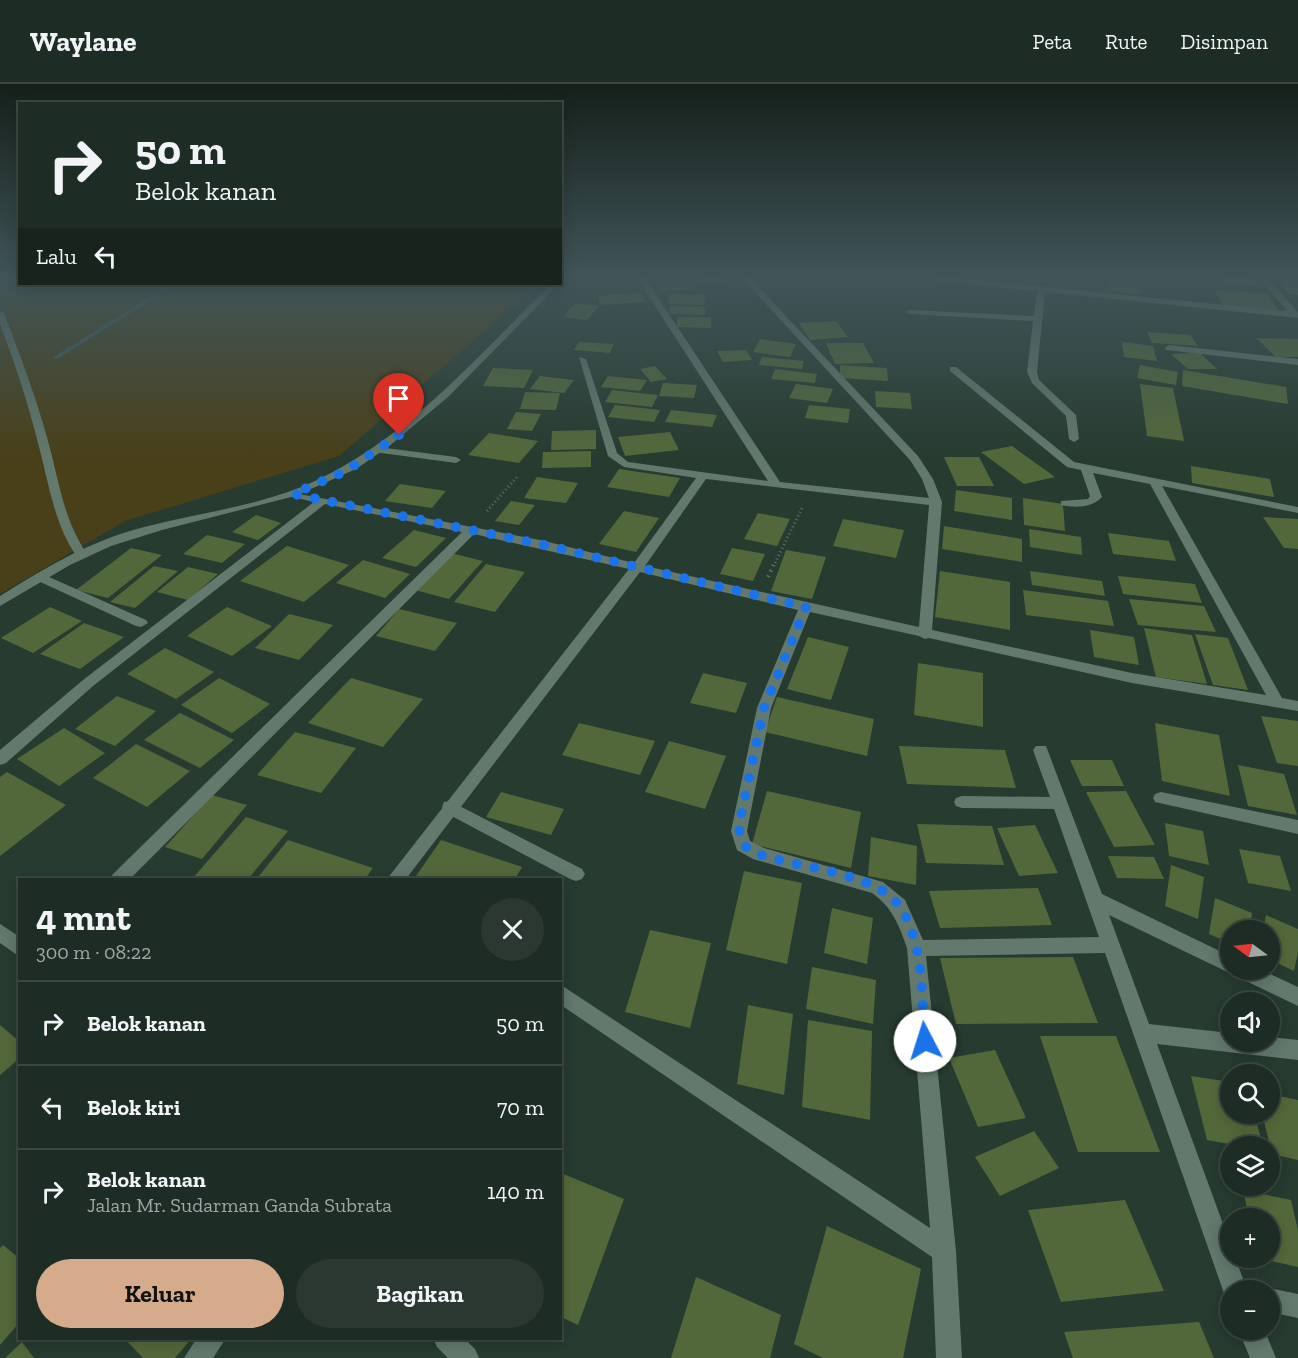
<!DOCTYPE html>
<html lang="id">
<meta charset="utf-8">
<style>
:root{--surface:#1d2c24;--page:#2a3831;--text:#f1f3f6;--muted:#a0a7a6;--line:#3b4841;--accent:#d6ab8b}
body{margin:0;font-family:"Zilla Slab",serif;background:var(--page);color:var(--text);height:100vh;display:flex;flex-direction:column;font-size:22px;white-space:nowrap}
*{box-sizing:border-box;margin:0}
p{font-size:20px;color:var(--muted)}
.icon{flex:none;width:33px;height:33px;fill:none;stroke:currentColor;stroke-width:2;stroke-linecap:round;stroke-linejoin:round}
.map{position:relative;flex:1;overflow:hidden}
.side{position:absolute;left:18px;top:794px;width:544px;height:462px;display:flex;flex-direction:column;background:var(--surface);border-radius:0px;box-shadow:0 3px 15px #0003,0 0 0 2px var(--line)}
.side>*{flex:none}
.hud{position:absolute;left:18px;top:18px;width:544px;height:183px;border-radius:0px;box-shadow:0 3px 15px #0003,0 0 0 2px var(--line);background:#1d2c24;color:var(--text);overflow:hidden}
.needle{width:39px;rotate:285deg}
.buttons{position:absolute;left:1220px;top:836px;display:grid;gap:12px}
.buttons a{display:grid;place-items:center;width:60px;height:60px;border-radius:50%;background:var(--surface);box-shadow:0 3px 15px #0003,0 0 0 2px var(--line);font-size:30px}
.pin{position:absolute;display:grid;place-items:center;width:51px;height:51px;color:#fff;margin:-62px -26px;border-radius:50% 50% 50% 0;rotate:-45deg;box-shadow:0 0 6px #0007}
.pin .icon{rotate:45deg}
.me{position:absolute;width:66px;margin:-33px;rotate:355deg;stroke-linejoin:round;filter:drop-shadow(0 0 4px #0008)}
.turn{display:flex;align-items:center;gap:21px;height:126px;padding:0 18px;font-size:27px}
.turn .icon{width:78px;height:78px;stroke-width:2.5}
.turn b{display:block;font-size:42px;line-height:51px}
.then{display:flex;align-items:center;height:57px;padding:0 18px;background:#0003;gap:12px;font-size:22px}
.round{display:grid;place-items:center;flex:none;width:63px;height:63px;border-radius:32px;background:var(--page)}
.head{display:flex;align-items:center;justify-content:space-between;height:102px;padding:0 18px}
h1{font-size:36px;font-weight:700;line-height:45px}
.action{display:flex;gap:12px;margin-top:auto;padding:12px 18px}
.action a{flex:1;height:69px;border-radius:36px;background:var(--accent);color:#111;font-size:24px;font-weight:700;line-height:69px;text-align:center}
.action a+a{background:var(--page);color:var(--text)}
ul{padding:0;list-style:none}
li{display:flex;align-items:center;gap:18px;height:84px;padding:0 18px;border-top:2px solid var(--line)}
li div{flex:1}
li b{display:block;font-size:22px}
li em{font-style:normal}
header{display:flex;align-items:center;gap:36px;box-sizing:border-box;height:84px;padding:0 30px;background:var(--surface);border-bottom:2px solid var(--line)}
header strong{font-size:28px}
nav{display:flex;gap:33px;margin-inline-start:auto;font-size:21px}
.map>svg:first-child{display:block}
.green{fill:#49401a}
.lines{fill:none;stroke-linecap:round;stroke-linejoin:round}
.stream{fill:#405d62;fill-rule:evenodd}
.building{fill:#53683a}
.path-far1{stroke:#5e7066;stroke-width:3;stroke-dasharray:1 3;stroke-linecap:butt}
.path{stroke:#5e7066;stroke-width:4;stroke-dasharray:1.5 4.5;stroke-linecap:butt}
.service{fill:#63796d;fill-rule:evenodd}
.minor{fill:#63796d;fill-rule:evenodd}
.tertiary{fill:#63796d;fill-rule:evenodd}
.route{stroke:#1a73e8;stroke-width:10;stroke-dasharray:0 18}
</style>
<header>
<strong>Waylane</strong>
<nav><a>Peta</a><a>Rute</a><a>Disimpan</a></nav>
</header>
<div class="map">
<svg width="1298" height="1274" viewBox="0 0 1298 1274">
<rect width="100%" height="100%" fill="#273b30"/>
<!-- green -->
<path class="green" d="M34,200H539L339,372L125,437L0,510V203L16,209Z"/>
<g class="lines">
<!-- stream -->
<path class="stream" d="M171,200H177L57,275L52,274Z"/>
</g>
<!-- building -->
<path class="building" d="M687,194L691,206L659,207L655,195Z
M701,194H727L729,200H703Z
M1221,194H1252L1258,202L1225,200Z
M1277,194L1298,195V211L1289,210Z
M1108,195L1136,197L1140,210L1111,207Z
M1214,206L1268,210L1279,227L1223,222Z
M641,209L645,218L600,221L598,212Z
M670,210L706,211L704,221L668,220Z
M575,219L599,222L587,236L563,233Z
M670,222L705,223V231L669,230Z
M677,233H711V244L677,243Z
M836,237L848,253L810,256L799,239Z
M1147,248L1190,251L1198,262L1152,259Z
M1256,254L1298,255V273H1276Z
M760,255L796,260L790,273L753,268Z
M579,258L614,260L610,269L574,266Z
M1122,258L1153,262L1157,277L1124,273Z
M826,259H863L874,279L835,280Z
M746,266L752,276L723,278L717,267Z
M1200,269L1217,285H1188L1171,270Z
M762,273L804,277L802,285L759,281Z
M840,281L887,284L888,297L840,294Z
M1140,281L1178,288L1176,301L1137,294Z
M655,282L667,295L651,298L640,285Z
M493,284L533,286L524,304L483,302Z
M775,285L817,290L815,299L771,295Z
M1183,286L1286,303L1288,320L1182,302Z
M540,292L574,296L564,309L530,305Z
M608,292L647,296L640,307L601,303Z
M663,299L697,301L694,314L659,312Z
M796,300L833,305L827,319L789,314Z
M1140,300L1173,304L1184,357L1147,352Z
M612,306L658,311L652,323L605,318Z
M875,307L910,309L912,325L876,323Z
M525,308L560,309L556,326L520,325Z
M615,321L660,326L654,338L608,333Z
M809,321L850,325L848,339L805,334Z
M671,326L717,331L712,343L665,338Z
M516,328L541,330L532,347L507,345Z
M596,346V365L551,366L552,347Z
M670,348L679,366L625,372L618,353Z
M489,349L538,357L519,379L468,371Z
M1012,362L1055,393L1024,400L981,368Z
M591,367V383L542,384L543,368Z
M944,373H979L994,402H957Z
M1191,382L1270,395L1274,413L1192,399Z
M619,385L680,394L669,413L607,403Z
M537,393L578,399L566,419L524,414Z
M400,400L446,407L432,424L385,417Z
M956,406L1012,414V436L954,427Z
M1023,414L1063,420L1065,447L1024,441Z
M511,417L535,421L519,441L495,437Z
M624,427L659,434L636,468L599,460Z
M758,429L790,435L777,462L744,455Z
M256,431L281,439L258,456L232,448Z
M1263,433L1298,435V465L1284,464Z
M843,435L904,446L896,474L833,462Z
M944,442L1022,455V478L942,465Z
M1029,445L1081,453L1082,471L1030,463Z
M414,446L446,454L416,483L382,474Z
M1108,449L1169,457L1176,477L1113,470Z
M207,451L245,460L222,479L183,470Z
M287,462L349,481L304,518L240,497Z
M131,464L162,471L108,514L76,506Z
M732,464L765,470L753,497L720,490Z
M786,466L826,473L812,515L771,507Z
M451,469L483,477L449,515L415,506Z
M363,476L410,490L385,514L336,499Z
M486,480L525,488L495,528L454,518Z
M154,482L178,487L135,524L110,518Z
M188,483L218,490L188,516L157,508Z
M940,487L1010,498V546L935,533Z
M1030,487L1102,497L1105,512L1032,501Z
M1118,492L1195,500L1202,519L1123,510Z
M1023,506L1108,517L1114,542L1026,531Z
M1129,515L1204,522L1216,548L1138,541Z
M50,523L82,537L33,569L1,554Z
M227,523L272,542L232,572L187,552Z
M399,525L457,539L435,567L376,552Z
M289,530L333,541L299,576L255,564Z
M84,539L124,553L80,585L40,570Z
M1144,544L1192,551L1207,600L1156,593Z
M1090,546L1134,553L1139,581L1094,573Z
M1195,550L1228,554L1248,606L1213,601Z
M808,553L849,563L831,616L787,605Z
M165,564L214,588L176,615L127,590Z
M918,579L983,589V643L914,631Z
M703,589L747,599L736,629L690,619Z
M219,594L270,620L232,649L181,621Z
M351,594L423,615L383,663L308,639Z
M117,612L156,627L115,662L75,645Z
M777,613L874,635L867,672L765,648Z
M180,629L234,656L200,684L144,656Z
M1261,632L1298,637V682L1277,679Z
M579,639L655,657L640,691L562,671Z
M1155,639L1219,651L1230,712L1162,697Z
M64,644L105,669L59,702L17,675Z
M295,648L356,664L321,709L257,691Z
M669,657L726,672L705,725L645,708Z
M136,660L190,687L147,723L93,694Z
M899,662L1005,666L1016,704L907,700Z
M1070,676H1112L1124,702H1082Z
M1238,681L1284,690L1297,731L1248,722Z
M7,688L66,721L0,772V693Z
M767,707L861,728L851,784L752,760Z
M1126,707L1155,761L1114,763L1086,708Z
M501,708L564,725L551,751L486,733Z
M212,711L247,721L202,775L165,763Z
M246,733L288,747L248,795H192Z
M1165,739L1203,747L1209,781L1169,772Z
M917,740L992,742L1004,781L926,779Z
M1035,741L1058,789L1019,792L997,744Z
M871,753L917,762L916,801L868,792Z
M288,756L373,784L365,795H266L258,793Z
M441,756L522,783L515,795H414Z
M1239,765L1280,772L1291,807L1248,799Z
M1108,772L1154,773L1164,795L1117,794Z
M1171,781L1204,793L1198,835L1165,822Z
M744,787L802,799L787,880L726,866Z
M1038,804L1052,841L940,844L929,807Z
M1215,814L1252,829L1250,846H1230V859L1209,850Z
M832,824L873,834L867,880L824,869Z
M1266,831L1298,845V868L1294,887L1269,875V846H1263Z
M650,846L711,859L690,944L625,928Z
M1073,873L1098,939L956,940L940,874Z
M812,883L876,896L873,940L806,925Z
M748,921L793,930L784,1011L737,1000Z
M808,936L872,947L870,1036L802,1023Z
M0,941L20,958V974L0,991Z
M1040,952H1116L1160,1068H1078Z
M995,966L1026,1034L978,1043L949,974Z
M1191,992L1230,998V1029H1254L1263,1062H1240L1207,1056Z
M1269,1010L1298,1016V1076L1272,1070L1262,1029H1269Z
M1034,1047L1059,1084L1000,1112L975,1073Z
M561,1089L624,1115L578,1241L561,1233Z
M1243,1106L1291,1116L1298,1146V1183L1257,1174L1269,1173V1134H1249Z
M1125,1116L1164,1207L1061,1218L1028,1126Z
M827,1142L921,1185L903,1274H823L794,1260Z
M3,1161L20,1175V1238L0,1261V1164Z
M696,1193L781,1231L770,1274H671Z
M1199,1238L1214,1274H1073L1064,1248Z
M124,1254H192L175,1274H143Z
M22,1258L34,1274H5Z"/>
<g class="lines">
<!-- path-far1 -->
<path class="path-far1" d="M487,427L518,392
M775,479L803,422"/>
<!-- path -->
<path class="path" d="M768,493L775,478"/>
<!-- service -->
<path class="service" d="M378,363L456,373L461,376L456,379L374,368V364Z
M450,717L582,785L585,790L582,795L576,797L570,795L444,728L442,723L444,718Z"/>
<!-- minor -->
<path class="minor" d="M637,194H645L780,398L929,414L922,395L910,376L742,194H750L918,372L933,395L942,418L932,546L1132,589L1266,611L1150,400L1093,389L1102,413C1092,424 1075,424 1061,421V417L1088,415L1090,412L1081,386L1067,383L950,287V283H956L1074,378L1298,423V429L1162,402L1282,614L1298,617V627L1132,599L929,554L925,555L919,552L810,528L771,624L747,747L750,757L764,764L883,798L905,816L923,856L1099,853L1054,725L962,724L956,722L954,718L956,714L962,712L1050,713L1033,666L1036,662H1046L1102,810L1230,872V885H1259L1298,903V922L1109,831L1149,940L1230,949V957H1269V953L1298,956V976L1157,960L1230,1159V1173H1235L1247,1206H1230V1216L1226,1215L1105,869L926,872L956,1167L962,1274H936L932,1173L561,921V901L930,1144L907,864C899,841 892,823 872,809L753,775L737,766L731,747L757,624L798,526L640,488L406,795H387L629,485L474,450L130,795H110L113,790L462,448L325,420L93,602L6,679L0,681V666L83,596L314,418L289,412V408L540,456L634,479L696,394L624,383L608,372L579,273L586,275L617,369L628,378L768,397ZM706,395L929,421L919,543L645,482Z
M931,194H954L1287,227L1259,194H1267L1298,228V234L1045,208L1037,288L1039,296L1076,331L1079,355L1074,358L1069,355L1066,332L1032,299L1027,288L1033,237L910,230L906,228L910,226L1034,232L1037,207L935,196Z
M0,227L4,229C20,271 36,313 48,357C59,396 63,435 87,470L85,473H77C53,438 49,399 38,359C28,319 15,279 0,240Z
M1169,261L1298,275V281L1166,266L1165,264Z
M40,489L146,536L148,539L141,543L136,542L36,496L34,493L36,490Z
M1161,708L1298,736V750L1155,718L1153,714L1155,710Z
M0,840L20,853V873L0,859Z
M1269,1204L1298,1210V1234L1269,1228V1206H1263Z
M1238,1245H1264L1276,1274H1250Z
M197,1254H226L213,1274H184Z
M433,1254H464L475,1265L479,1274H448L437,1263Z"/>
<!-- tertiary -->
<path class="tertiary" d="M551,200H559L448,313L388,363L356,385L295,412L162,446L111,462L70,481L0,522V512C42,486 83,461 130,447C191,429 257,424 315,397C409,353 478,272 551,200Z"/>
</g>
<!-- sky -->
<linearGradient id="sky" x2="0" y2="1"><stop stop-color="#15201a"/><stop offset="0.52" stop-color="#415559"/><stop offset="1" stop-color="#415559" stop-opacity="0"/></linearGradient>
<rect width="1298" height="372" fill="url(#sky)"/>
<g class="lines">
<!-- route -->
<path class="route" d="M399,351L346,387L293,410L540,460L806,523L764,624L740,736C739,745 738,756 745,762C754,770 767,773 779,776C812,784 881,793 900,823C925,860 921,914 925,957"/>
</g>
</svg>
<div class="buttons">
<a><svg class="needle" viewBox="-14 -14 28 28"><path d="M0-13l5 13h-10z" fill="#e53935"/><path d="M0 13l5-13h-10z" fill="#a0a7a6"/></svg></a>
<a><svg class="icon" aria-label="sound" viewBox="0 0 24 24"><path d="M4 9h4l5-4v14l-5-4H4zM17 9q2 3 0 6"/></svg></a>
<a><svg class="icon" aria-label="search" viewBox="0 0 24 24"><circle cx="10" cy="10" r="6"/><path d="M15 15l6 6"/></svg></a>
<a><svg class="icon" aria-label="layers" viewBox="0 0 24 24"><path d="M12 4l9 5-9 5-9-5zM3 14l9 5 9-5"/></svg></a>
<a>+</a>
<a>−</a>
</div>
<div class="pin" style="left:399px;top:351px;background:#d93025"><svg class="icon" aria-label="arrive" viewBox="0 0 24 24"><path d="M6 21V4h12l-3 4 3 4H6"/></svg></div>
<svg class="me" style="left:925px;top:957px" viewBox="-20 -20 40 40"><circle r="19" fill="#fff"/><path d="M0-13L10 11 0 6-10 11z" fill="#1a73e8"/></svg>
<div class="hud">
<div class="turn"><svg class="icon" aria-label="right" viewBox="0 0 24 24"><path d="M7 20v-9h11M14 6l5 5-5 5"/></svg><div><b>50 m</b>Belok kanan</div></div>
<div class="then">Lalu<svg class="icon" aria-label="left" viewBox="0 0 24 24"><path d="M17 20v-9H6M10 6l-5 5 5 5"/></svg></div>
</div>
<section class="side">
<div class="head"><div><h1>4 mnt</h1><p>300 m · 08:22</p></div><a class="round"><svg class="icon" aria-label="close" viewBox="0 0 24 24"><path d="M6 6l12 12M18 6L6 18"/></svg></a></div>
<ul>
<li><svg class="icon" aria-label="right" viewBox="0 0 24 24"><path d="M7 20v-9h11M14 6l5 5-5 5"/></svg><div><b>Belok kanan</b></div><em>50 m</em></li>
<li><svg class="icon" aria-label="left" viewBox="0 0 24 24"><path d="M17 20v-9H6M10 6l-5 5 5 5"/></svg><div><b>Belok kiri</b></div><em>70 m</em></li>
<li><svg class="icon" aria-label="right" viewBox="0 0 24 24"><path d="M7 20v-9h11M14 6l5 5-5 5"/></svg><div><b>Belok kanan</b><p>Jalan Mr. Sudarman Ganda Subrata</p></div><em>140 m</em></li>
</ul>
<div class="action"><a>Keluar</a><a>Bagikan</a></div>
</section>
</div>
